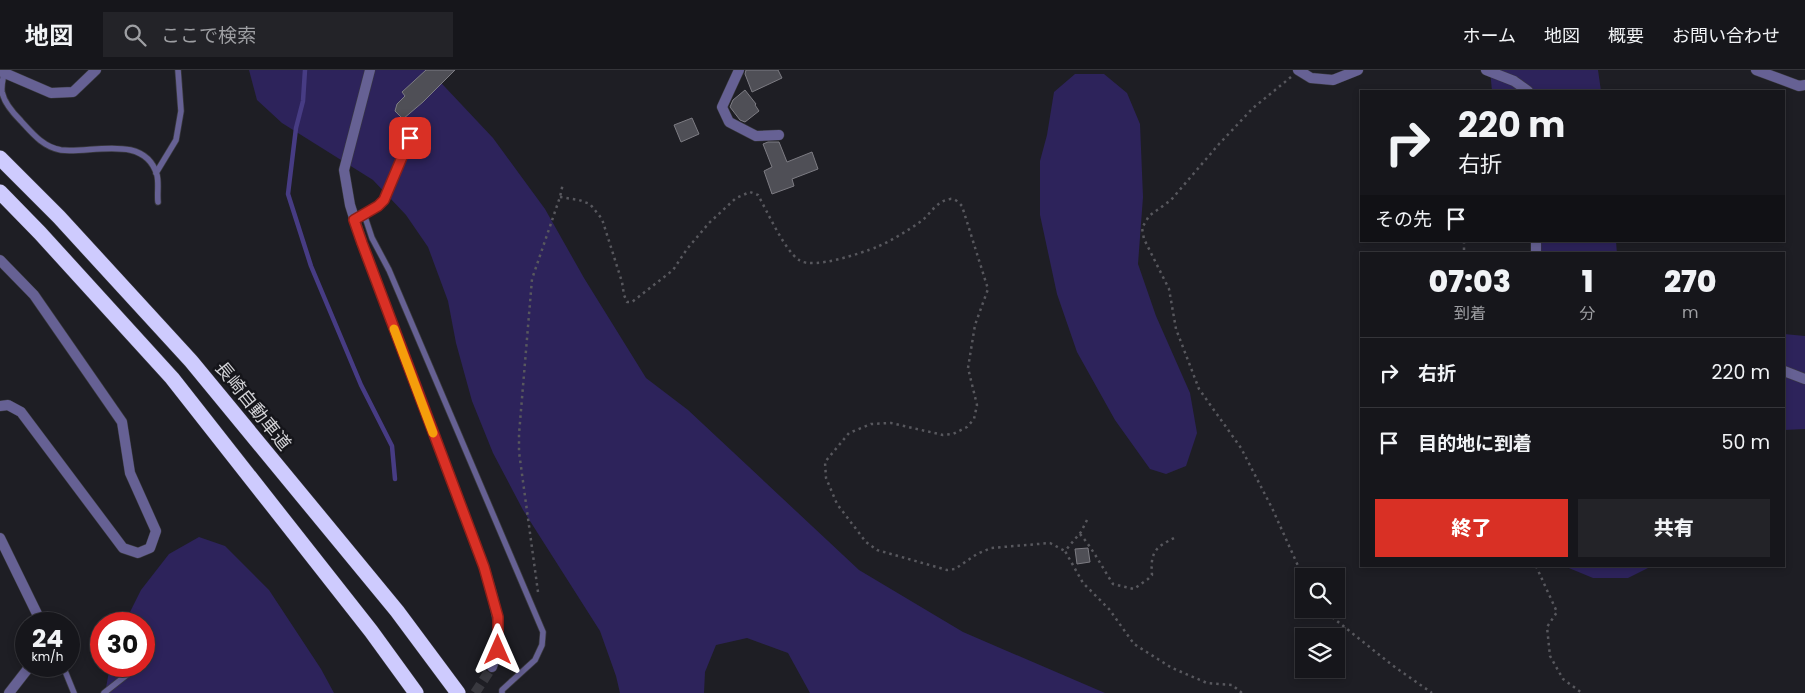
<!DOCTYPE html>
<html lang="ja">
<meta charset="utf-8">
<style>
:root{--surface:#16161b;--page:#232328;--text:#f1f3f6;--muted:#9e9fa3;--line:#35353a;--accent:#d93025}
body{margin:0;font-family:Poppins,"Noto Sans JP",sans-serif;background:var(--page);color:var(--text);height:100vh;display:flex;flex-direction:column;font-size:19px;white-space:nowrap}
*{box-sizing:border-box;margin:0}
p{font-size:16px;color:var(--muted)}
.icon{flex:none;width:28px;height:28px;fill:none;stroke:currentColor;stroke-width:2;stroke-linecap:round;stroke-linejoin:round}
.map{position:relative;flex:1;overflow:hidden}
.details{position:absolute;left:1360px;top:182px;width:425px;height:315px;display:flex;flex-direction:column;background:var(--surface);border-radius:0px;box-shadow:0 2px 8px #0003,0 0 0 1px var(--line)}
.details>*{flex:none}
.guide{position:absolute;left:1360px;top:20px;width:425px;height:152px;border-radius:0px;box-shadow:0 2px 8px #0003,0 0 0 1px var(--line);background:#16161b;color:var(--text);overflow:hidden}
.tools{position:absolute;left:1295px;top:498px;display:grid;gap:10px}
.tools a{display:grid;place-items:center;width:50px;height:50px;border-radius:0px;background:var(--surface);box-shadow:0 2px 8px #0003,0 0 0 1px var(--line);font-size:25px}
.speed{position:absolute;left:15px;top:542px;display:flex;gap:10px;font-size:25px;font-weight:700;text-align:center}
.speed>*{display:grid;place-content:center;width:65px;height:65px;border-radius:50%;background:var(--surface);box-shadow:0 2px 8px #0003,0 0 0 1px var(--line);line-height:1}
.speed small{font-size:12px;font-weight:400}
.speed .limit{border:8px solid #d22;background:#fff;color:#111}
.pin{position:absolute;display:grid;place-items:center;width:42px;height:42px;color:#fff;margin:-21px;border-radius:10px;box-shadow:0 2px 8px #0006}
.me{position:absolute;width:55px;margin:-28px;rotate:0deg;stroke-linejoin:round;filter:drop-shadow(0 0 4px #0008)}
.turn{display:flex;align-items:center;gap:18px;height:105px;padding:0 15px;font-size:22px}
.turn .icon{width:65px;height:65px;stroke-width:2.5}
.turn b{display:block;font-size:35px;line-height:42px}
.then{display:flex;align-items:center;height:48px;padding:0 15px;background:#0003;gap:10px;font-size:19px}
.eta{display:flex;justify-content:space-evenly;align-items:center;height:85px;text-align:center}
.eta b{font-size:30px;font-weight:800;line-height:35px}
.cta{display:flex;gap:10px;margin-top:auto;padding:10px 15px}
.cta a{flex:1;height:58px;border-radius:0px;background:var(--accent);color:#fff;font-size:20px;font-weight:800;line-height:58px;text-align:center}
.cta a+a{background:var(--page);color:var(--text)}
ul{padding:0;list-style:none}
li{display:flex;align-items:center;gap:15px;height:70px;padding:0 15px;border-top:1px solid var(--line)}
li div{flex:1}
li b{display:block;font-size:19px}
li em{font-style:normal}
header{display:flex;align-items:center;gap:30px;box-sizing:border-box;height:70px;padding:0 25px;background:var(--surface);border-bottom:1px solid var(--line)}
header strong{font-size:24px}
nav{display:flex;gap:28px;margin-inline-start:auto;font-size:18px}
.search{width:350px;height:45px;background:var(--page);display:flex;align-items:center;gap:12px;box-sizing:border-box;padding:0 18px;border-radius:0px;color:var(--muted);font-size:19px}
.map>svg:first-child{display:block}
.green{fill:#2d235b}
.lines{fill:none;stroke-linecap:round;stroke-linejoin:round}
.stream{stroke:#473c84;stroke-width:4.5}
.building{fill:#4f4f56;stroke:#7d7c83}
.minor-tunnel{stroke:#39393f;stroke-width:10;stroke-dasharray:10 5;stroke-linecap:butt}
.service-casing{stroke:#3b3b40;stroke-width:7}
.minor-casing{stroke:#3b3b40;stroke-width:11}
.motorway-casing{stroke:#3b3b40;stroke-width:16}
.path{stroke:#58585e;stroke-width:2.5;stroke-dasharray:2.5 4;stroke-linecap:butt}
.service{stroke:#666194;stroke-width:5.5}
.minor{stroke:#666194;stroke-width:10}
.motorway{stroke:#cecbfe;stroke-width:15}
.route-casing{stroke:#8d1f18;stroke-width:12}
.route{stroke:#d93025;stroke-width:9}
.slow{stroke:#f59e0b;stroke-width:9}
.labels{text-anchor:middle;stroke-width:5;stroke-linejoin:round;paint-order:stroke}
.street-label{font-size:18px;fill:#d1d1d5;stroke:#15151a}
</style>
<header>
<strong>地図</strong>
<div class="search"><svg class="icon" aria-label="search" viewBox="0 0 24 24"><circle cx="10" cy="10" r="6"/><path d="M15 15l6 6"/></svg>ここで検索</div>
<nav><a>ホーム</a><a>地図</a><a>概要</a><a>お問い合わせ</a></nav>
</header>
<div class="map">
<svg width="1805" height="623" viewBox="0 0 1805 623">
<rect width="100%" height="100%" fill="#1e1e24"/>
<!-- green -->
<path class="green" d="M249,0H429L493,68L545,139L584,208L646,308L688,340L859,500L963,562L1105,623H810L788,583L747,568L716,575L705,602L704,623H620L616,606L600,561L523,440L493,383L472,331L456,273L448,231L428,177L406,145L373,110L282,53L257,30Z
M1490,0H1598L1601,21H1492Z
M1075,4H1104L1127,23L1140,54L1143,127L1138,194L1156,246L1190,323L1197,363L1186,396L1166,404L1150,399L1115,350L1077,282L1057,224L1040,145V91L1047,65L1054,22Z
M1536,171H1616L1617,184H1539Z
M1784,264L1805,266V359L1784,360Z
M199,467L225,476L269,520L321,599L334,623H105L110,596H144V554H124L141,520L169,484Z
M1564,496H1652L1628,508H1593Z"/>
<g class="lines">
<!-- stream -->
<path class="stream" d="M305,0L303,31L296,58L288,124L311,196L361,315L392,376L395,409"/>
</g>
<!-- building -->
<path class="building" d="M426,0H455L423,32L403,49L395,41L397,34L405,26L402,22Z
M746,0H778L782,8L752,22L745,4Z
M745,20L756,34L755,35L759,41L745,52L740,50L730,37L733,30Z
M692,48L699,64L681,72L674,55Z
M768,72H779L787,92L812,82L818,99L792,109L794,116L772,124L764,101L772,97L763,74Z
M1088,478L1090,492L1077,494L1075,479Z"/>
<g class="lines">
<!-- minor-tunnel -->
<path class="minor-tunnel" d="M475,623L492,597"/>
<defs>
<path id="service" d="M4,3C3,9 1,16 2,22C4,32 14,44 21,51C32,63 43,77 61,80C90,84 145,63 157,105C159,113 157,124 158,132
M156,103L176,70L181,41L178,0
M364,144L372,168L389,200L543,562L542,575L535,590L502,620V623
M363,145L378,136L383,130L417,53
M63,596L74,623
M104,623L133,600"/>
<path id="minor" d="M370,0L344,100L350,135L362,173L484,497C494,532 506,560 492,597
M739,0L722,37L729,52L756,66L779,65
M1298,0L1311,8L1333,10L1358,0
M1486,0L1514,11L1528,21
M1756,0L1799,16L1805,15
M0,1L51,23L73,22L96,0
M1536,171V184
M0,190L34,225L122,352L130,403L156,461L150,478L138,483L123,478L21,342L8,335L0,336
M1784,301L1805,309
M0,468L42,554
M9,623L30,596"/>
<path id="motorway" d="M0,88L59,147L191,291L397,541L458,623
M0,122L40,163L172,308L371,561L416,623"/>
</defs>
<!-- service casing -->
<use href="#service" class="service-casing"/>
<!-- minor casing -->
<use href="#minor" class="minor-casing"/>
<!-- motorway casing -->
<use href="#motorway" class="motorway-casing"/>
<!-- path -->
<path class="path" d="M1291,7L1253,38L1219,74L1171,130L1149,146L1142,158L1144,169L1169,219L1176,259L1199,319L1241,378L1272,438L1304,509
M560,127L579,130L590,134L602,149L622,212L624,225L627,232H632L673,200L687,179L709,153L736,128L750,122L758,125C767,141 785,181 799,190C813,200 861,183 877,177C891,171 907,161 920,152C930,145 936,131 950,129C955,128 959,133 962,136L988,219L975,255L968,298L977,335L974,349L967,357L953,364L943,365L891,353L871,354L849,363L825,392L826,408L837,434L866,472L877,480L947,500L955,499L977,484L991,478L1050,473L1065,481
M1464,171V184
M1087,450L1081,462L1065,481L1083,513L1109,539L1134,574L1172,598L1207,613L1232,615L1242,623
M1080,464C1093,479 1102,497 1113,514L1134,519L1148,509L1152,505C1150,481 1156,477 1176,467
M1536,496L1557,542L1547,557L1550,586L1563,609L1582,623
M538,522L519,382V364L532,209L560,127L563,113
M1322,539L1392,595L1432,623"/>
<!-- service -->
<use href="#service" class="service"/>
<!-- minor -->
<use href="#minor" class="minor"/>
<!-- motorway -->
<use href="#motorway" class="motorway"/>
</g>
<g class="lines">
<defs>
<path id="route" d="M410,68L384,130L378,136L354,150L362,173L484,497L498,547V580"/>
</defs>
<!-- route casing -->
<use href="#route" class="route-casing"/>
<!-- route -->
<use href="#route" class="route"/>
<!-- slow -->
<path class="slow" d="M394,259L433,363"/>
</g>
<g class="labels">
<!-- street labels -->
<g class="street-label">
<text transform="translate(253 336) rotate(51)" y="6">長崎自動車道</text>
</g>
</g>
</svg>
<div class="tools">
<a><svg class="icon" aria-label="search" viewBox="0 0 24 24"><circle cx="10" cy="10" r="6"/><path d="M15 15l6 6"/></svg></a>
<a><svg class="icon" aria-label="layers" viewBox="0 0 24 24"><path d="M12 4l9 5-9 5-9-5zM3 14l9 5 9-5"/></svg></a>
</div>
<div class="speed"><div>24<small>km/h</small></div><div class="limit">30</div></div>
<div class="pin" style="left:410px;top:68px;background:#d93025"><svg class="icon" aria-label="arrive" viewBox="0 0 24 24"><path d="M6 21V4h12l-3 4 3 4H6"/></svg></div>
<svg class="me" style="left:498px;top:580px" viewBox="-20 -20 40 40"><path d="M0-17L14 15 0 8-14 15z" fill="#d93025" stroke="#fff" stroke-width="4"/></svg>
<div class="guide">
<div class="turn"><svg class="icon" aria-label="right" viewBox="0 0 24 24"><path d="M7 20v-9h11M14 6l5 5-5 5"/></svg><div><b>220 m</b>右折</div></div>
<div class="then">その先<svg class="icon" aria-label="arrive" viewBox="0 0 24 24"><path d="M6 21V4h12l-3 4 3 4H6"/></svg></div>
</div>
<section class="details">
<div class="eta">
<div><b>07:03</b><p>到着</p></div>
<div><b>1</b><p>分</p></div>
<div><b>270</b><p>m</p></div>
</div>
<ul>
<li><svg class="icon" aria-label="right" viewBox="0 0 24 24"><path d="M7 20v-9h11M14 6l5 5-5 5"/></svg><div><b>右折</b></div><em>220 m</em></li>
<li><svg class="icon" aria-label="arrive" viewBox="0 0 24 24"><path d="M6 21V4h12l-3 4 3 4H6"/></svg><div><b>目的地に到着</b></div><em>50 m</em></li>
</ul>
<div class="cta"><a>終了</a><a>共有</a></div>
</section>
</div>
